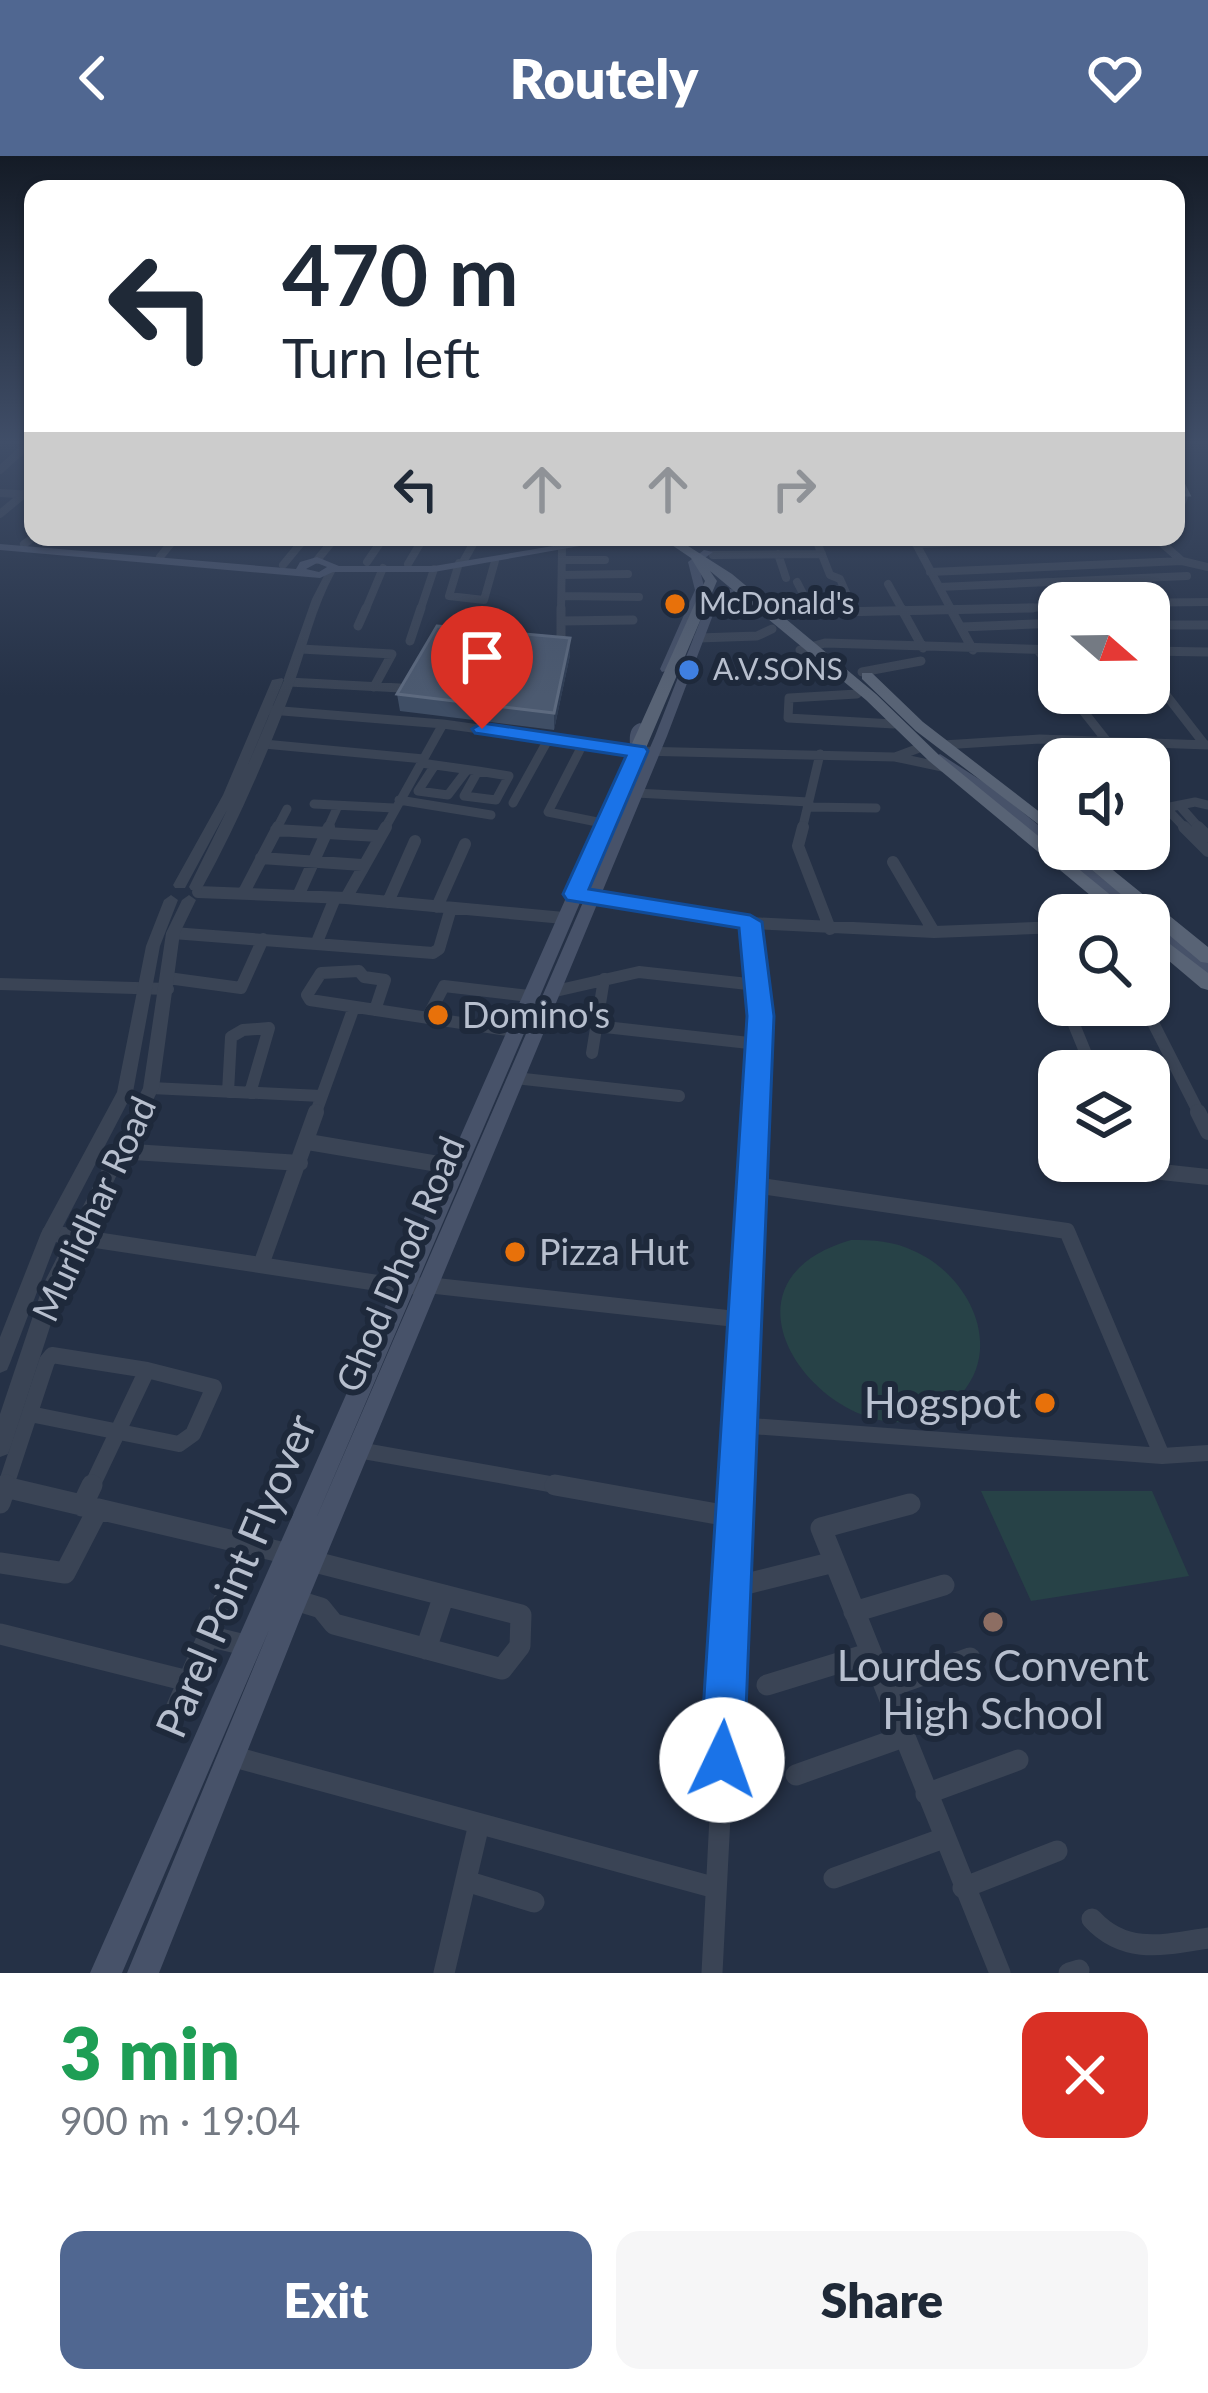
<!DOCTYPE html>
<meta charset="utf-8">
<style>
:root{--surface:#fff;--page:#f6f6f7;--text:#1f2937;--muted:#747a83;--accent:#506791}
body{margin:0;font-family:Lato,sans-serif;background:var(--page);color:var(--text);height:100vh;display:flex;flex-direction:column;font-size:45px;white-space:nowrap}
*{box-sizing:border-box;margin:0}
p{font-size:39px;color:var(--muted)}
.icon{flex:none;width:66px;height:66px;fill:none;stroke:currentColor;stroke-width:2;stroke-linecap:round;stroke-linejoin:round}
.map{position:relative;height:1817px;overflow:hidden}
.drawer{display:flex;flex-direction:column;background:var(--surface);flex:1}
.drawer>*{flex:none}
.hud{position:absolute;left:24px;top:24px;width:1161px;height:366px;border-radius:24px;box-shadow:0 3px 9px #0004;background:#fff;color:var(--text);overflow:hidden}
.needle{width:78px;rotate:110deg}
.tools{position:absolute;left:1038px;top:426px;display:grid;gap:24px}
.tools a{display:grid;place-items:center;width:132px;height:132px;border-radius:24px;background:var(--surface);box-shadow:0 3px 9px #0004;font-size:60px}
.pin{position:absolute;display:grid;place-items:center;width:102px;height:102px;color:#fff;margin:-123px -51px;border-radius:50% 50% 50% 0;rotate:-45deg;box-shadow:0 0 12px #0007}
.pin .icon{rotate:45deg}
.me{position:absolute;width:132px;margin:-66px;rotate:3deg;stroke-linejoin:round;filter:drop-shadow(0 0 9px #0008)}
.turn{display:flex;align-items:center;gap:42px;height:252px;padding:0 60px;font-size:54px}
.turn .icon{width:156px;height:156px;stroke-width:2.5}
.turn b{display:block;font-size:84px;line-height:102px}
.lanes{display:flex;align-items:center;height:114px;padding:0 60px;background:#0003;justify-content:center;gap:60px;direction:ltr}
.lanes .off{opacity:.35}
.round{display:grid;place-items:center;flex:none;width:126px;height:126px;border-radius:24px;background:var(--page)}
.overview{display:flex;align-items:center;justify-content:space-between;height:204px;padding:0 60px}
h1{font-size:72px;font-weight:800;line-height:90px;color:#1e9e55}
.button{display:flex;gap:24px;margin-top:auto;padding:24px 60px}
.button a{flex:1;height:138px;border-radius:24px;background:var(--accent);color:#fff;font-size:48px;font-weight:800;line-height:138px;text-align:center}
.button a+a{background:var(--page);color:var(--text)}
header{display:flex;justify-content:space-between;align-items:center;height:156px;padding:0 60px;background:var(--accent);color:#fff;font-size:54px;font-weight:800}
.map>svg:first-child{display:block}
.green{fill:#274247}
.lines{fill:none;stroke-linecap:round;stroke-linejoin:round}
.minor-far4{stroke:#3a4455;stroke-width:8}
.minor-far3{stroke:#3a4455;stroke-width:9}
.minor-far2{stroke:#3a4455;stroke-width:12}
.minor-far1{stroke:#3a4455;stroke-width:16}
.minor{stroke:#3a4455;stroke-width:21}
.tertiary{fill:#3a4455;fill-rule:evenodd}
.secondary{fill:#475269;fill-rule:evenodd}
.primary{fill:#586375;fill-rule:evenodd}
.wall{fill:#3f4e65}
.shaded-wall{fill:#2f3d54}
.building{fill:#4c5a70;stroke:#5d6a7f;stroke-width:3}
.route{fill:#1a73e8;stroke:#114b97;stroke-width:3}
.food-dot{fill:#e8710a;stroke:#1e293b;stroke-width:4.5}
.shop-dot{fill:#3f7fe0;stroke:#1e293b;stroke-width:4.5}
.education-dot{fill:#8d6e63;stroke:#1e293b;stroke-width:4.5}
.labels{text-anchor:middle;stroke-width:12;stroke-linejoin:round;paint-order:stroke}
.far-poi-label{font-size:30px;fill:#b7bfce;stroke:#1e293b;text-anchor:start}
.poi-label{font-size:36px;fill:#b7bfce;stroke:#1e293b;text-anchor:start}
.street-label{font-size:36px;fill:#b7bfce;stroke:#1e293b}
.near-poi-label{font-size:42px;fill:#b7bfce;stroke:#1e293b;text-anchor:end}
.near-street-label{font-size:42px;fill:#b7bfce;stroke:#1e293b}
</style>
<header><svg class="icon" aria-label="back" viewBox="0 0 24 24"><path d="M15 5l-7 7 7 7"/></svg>Routely<svg class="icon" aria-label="heart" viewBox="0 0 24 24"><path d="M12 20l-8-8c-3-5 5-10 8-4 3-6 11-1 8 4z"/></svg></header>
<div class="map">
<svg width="1208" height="1817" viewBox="0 0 1208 1817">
<rect width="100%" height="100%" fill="#253146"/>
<!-- green -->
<path class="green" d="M851,1084C873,1084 894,1085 914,1095C967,1118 1004,1188 962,1237C872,1342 675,1135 851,1084Z
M981,1335H1152L1189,1420L1031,1445Z"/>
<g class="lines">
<!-- minor-far4 -->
<path class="minor-far4" d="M0,314L32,285
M0,337L33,339
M0,358L24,338
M815,381L830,419L840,423L854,455
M684,382L765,381
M915,386L952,455
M24,388L34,381
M916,388L1090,381
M778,398L786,422
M713,399L822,398
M160,401L176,381
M317,404L336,381
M562,404H605
M1182,405L1208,411
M367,406L384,381
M463,406L477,381
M459,407L449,440L484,444L495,405
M408,408L424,381
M283,409L306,381
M930,416L1182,405L1155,381
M562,419L628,418
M797,426L812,455
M888,428L903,455
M939,431L1187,420
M562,440L639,441
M1119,447L1208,446
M365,455L383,412
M420,455L434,413
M561,455L562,393
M898,455L1059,451"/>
<!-- minor-far3 -->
<path class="minor-far3" d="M810,452L813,457
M853,452L855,456
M901,452L923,492
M950,452L973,494
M789,457L1033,452
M561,465L633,464
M1149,469H1208
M358,470L366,452
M961,471L1059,467
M698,482L757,480L772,473
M410,485L421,452
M561,490V452
M301,493L392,498L374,531
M800,494L825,487L1059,494
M1038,494L1059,523
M1149,495L1208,496
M862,516L921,505
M1149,517L1205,589
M289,526L400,532
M1069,537L1121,603
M857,538L789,542L788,562L894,568
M270,554L443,568L638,595L895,601
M584,586L548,656L607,668
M264,588L424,603
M943,589L1040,583L1208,589
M922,591L895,601L947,612
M421,607L478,615
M435,609L418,635L448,639L467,614
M478,615L509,620L496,644L464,640Z
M1149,634L1187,674
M636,637L809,646
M399,644L491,659
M513,647L549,582
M314,648L394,652
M1179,649L1201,674
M808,651L876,652
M1165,652L1195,646L1208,649
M276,674L287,653
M327,674L337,652
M384,674L443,568
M802,674L820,598"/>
<!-- minor-far2 -->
<path class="minor-far2" d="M803,671L798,690L830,773
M1184,671L1208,695
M1198,671L1207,680
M276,674L378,680
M261,702L362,709
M893,706L934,776
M198,736L346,742L564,762
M244,736L278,671
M575,738L750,767
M298,740L329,671
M346,742L386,671
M388,746L415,685
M437,751L465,688
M173,777L433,797L439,793L451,752
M317,786L335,742
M168,822L241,832L263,783
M0,828L168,833
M551,836L639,816L757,829
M1066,849L1093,915
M1144,849L1200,959
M375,854L385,824L364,821L359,815L321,817L307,839L310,844L514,875
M427,862L444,830L529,840
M596,870L758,888
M592,897L604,823
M515,922L679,940
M151,932L321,940
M228,936L231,881L243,874L269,872L250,937
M315,959L354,851
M756,959L761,860L750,767L934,776L1059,771"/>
<!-- minor-far1 -->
<path class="minor-far1" d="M1198,956L1208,976
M308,986L456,1011
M118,995L300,1007
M1130,1005L1134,1013L1208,1021
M754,1029L1067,1075L1162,1300
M50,1077L404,1131L427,1129L745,1164
M262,1106L316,956
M738,1269L1162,1300L1208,1297
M358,1294L572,1332
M5,1331L10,1332
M5,1332L47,1205L52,1199L147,1214L214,1231L193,1278L179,1288L30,1258
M91,1332L147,1214
M737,1332L756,956"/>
<!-- minor -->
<path class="minor" d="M555,1329L734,1361
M5,1331L289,1398
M0,1347L6,1329
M910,1348L821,1372L1000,1817
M82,1350L92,1329
M0,1407L65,1417L98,1353
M730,1432L834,1406
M295,1444L321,1452L334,1468L502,1513L520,1490L521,1459L311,1405
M854,1456L944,1429
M0,1478L188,1525
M208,1480L249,1490
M426,1493L444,1439
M767,1529L871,1497
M886,1532L970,1502
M171,1564L225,1442
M231,1600L716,1732
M796,1619L903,1581
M926,1638L1018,1604
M834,1722L944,1682
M466,1725L534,1746
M963,1732L1057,1695
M1092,1763C1125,1799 1164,1789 1208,1782
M444,1817L479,1668
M712,1817L737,1329
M1069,1817L1079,1814"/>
<!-- tertiary -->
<path class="tertiary" d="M327,414L335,416C315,452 307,492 293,530C267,599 237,669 201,734H191L189,731L227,654L185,732H175L173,729L223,639L272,524L282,522L284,524L245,616L282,528L312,443Z
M171,739L178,744L160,790L133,936L59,1078L10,1207L7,1214L0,1217V1181L41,1077L117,936L146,790L164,744Z
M189,739L196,744L180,777L159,932L64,1128L11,1290L8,1298L0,1301V1258L44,1127L143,932L166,777L182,744Z"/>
<!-- secondary -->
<path class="secondary" d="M607,381H630L434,416H333L320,422L0,394V388L296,413L300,406L317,401L339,410H434ZM317,407L327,411L319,416L306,413Z
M704,394L713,396L698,407L705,434L672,513L662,516L660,513L695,434L688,406Z
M726,432L735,434L716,451L667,580L302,1458L159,1817H127L269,1474L122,1817H90L631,595C629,585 628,570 640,567L646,571L642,583L645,595L315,1365L655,580L706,450Z
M940,598L993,632L1059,686V693H1067L1146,759H1128L983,638L935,605L933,602Z
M1149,763L1208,806V821L1149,776Z"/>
<!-- primary -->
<path class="primary" d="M660,381H674L732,418L876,538L939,599L1135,759H1114L929,605L866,544L710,415L717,425L646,592L633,595L630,592L705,425L691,402Z
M862,517H872L923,566L1059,671V684L916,575L862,523Z
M1067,693H1087L1208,791V807L1201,806Z
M1149,772L1208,817V834L1201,832L1149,788Z"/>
</g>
<!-- wall -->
<path class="wall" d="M1176,313L1189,339L1183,354H1176Z
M570,482V499L554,574L400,555L397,538Z"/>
<!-- shaded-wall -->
<path class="shaded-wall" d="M570,482V499L554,574V557Z"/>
<!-- building -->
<path class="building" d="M1176,313L1189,339H1176Z
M437,470L570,482L554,557L397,538Z"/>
<!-- sky -->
<linearGradient id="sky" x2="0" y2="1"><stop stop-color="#141b26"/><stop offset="0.53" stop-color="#404e68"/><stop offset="1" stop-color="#404e68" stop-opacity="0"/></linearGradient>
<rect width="1208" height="540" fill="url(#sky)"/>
<!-- route -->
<path class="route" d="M482,567L645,591L648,595L589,733L750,759L762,766L774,860L744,1604L737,1619L722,1625L707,1619L700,1604L747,860L739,772L567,744L563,738L626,600L475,577L472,573Z"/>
<!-- markers -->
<g class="food-dot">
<circle cx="675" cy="448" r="12"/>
<circle cx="438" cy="859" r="12"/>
<circle cx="515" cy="1096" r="12"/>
<circle cx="1045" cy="1247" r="12"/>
</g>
<circle class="shop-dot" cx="689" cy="514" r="12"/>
<circle class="education-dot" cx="993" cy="1466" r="12"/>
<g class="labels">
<!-- far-poi labels -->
<g class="far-poi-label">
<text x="699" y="458">McDonald's</text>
<text x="713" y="524">A.V.SONS</text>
</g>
<!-- poi labels -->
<g class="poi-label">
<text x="462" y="872">Domino's</text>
<text x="539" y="1109">Pizza Hut</text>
</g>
<!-- street labels -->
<g class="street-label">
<text transform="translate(94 1053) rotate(-65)" y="13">Murlidhar Road</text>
<text transform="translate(400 1108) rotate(-67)" y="13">Ghod Dhod Road</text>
</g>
<!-- near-poi labels -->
<g class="near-poi-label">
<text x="1021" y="1262">Hogspot</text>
<text x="993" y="1525" text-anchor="middle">Lourdes Convent<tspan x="993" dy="48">High School</tspan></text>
</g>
<!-- near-street labels -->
<g class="near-street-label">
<text transform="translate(236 1420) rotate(-67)" y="15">Parel Point Flyover</text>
</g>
</g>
</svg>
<div class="tools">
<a><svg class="needle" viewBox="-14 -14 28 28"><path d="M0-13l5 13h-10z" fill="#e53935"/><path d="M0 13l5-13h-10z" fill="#747a83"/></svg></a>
<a><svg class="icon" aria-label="sound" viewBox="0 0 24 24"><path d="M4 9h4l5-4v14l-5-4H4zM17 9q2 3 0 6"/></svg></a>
<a><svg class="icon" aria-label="search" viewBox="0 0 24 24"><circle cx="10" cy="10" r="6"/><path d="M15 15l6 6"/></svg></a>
<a><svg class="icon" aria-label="layers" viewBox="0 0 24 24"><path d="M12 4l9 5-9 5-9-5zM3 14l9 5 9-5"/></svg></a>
</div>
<div class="pin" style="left:482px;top:573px;background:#d93025"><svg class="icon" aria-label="arrive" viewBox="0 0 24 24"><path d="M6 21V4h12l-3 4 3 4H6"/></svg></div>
<svg class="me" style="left:722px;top:1604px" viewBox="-20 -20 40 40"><circle r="19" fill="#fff"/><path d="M0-13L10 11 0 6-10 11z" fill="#1a73e8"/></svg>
<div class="hud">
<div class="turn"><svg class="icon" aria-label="left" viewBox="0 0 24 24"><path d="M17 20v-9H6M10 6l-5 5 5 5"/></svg><div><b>470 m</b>Turn left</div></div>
<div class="lanes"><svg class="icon" aria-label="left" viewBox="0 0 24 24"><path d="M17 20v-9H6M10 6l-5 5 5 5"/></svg><svg class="icon off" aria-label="ahead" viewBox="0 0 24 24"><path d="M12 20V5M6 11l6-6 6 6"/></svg><svg class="icon off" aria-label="ahead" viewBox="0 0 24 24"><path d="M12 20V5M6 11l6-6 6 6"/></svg><svg class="icon off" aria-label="right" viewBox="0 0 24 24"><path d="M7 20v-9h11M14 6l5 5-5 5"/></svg></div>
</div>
</div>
<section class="drawer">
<div class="overview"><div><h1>3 min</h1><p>900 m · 19:04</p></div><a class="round" style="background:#d93025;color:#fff"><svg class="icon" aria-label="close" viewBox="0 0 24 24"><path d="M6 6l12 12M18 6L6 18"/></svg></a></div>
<div class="button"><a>Exit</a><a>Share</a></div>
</section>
